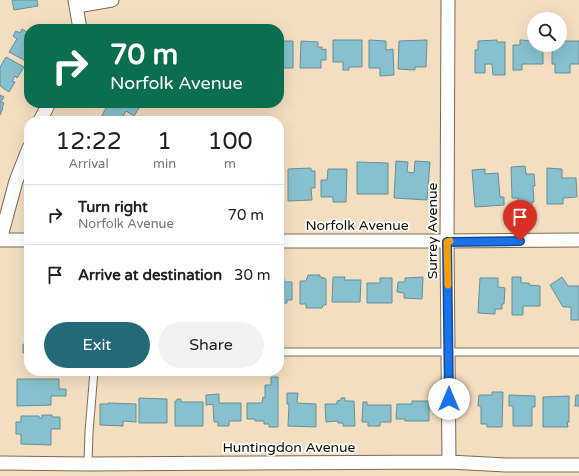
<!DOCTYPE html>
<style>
:root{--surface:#fff;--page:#f2f2f2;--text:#202124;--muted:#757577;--line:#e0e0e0;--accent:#236978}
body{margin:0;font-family:"Varela Round",sans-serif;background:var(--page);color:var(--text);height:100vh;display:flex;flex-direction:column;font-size:15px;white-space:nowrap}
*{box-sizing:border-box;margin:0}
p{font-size:13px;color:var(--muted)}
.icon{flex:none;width:22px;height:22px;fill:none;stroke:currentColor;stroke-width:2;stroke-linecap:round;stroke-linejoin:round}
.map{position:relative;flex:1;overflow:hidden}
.drawer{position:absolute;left:24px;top:116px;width:260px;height:260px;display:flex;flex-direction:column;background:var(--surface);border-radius:16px;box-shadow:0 4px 16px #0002}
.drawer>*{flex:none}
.hud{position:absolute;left:24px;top:24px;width:260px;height:84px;border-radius:16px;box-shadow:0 4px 16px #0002;background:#0b6e4f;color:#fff;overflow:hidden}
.tools{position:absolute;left:527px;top:12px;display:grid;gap:8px}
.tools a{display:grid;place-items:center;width:40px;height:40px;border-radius:50%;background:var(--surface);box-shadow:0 4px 16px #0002;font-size:20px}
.pin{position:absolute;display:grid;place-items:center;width:34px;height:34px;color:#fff;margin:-41px -17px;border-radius:50% 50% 50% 0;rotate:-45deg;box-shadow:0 0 4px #0007}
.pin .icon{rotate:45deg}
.me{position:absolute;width:44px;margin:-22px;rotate:0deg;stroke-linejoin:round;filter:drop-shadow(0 0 3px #0008)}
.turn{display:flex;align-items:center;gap:14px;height:84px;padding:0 20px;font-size:18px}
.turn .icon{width:52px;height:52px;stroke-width:2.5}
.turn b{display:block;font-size:28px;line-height:34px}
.eta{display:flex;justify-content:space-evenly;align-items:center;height:68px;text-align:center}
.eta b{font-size:24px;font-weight:600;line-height:28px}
.button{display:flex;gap:8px;margin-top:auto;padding:8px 20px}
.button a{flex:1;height:46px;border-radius:24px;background:var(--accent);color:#fff;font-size:16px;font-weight:600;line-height:46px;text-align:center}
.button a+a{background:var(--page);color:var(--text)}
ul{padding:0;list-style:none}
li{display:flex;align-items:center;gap:12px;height:60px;padding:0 20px;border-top:1px solid var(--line)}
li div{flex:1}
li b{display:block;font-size:15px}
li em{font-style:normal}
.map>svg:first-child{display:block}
.building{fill:#87c0ce;stroke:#678f98}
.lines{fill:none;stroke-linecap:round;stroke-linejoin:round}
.service-casing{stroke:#7d6b50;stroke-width:9}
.minor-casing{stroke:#7d6b50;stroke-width:15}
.service{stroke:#fff;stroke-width:7}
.minor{stroke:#fff;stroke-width:13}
.route-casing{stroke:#114b97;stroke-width:10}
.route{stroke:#1a73e8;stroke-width:7}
.slow{stroke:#f59e0b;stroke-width:7}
.labels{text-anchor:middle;stroke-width:3.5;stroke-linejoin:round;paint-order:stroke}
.street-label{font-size:14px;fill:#110b03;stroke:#fff}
</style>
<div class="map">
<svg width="579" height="476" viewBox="0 0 579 476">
<rect width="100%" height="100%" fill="#f3dec0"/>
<!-- building -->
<path class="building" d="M12,0H37L38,6L14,10Z
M22,29L29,33V52L24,60L9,52L17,39L13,36L16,31L20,33Z
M333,40H362V67H349V70H343V62H333Z
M369,40L386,41V50L393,49L394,75L380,76V68H369Z
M427,40L426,67H415V70L398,69L399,41Z
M497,40V42H505V75H493L492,64H485V73H475V50H478V41Z
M520,40L534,41V45H543V64H522V70H513V45H520Z
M283,41H293V68H280V62H279V44H282Z
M301,41L318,42V47H322V50L326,49V60H321V68H300Z
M560,41H579V64H570V73H555V64H552V45H560Z
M6,57L24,67L17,78L15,76L12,81L15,82L9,92L0,86V67Z
M0,95L4,97L1,102L4,103L2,108H3L0,115Z
M109,103H137L141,105L134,116L126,111L121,121H112L102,115Z
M396,161L408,162L407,172L414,173L415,161L430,162L427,200L394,198Z
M357,162L388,163V194H357Z
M525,166L526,174H534L535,186H533L534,202H532V209H523V204L518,205V198H512L511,167Z
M311,168V171H315V188H311L312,200L288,201V169Z
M547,168L562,169V178H576L577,197L563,198V204H547Z
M328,169H347L346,202H333V197H321V180H327Z
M485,169V174L498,173L500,197H504V205L475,207L472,170Z
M308,275H320V277L324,278L326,279V305H323L322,308H306V304H300V281H306Z
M333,277H345L344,280H361L360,302H332Z
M423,277L422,299L404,298V293L397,292L398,282H405V278Z
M512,277H521V283H529V285L540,286V306H523V315H512Z
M562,277L568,286H579V320H571V307H563L550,285Z
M279,278H284V282H292V300H287V303H279Z
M380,278H392V303H367V283H380Z
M480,278H498V287L505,288L504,304H502V309H495V314L478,313Z
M28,315H29L28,361V352L23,353V344L26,345L25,327H28Z
M271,377H278V427H269V424H264V421H255V419H247V403H262L263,397L265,398V385H271Z
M17,379H59V389H66V396H51V405L17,406Z
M492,392H503L502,427H487V424H481V406H478L479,395H492Z
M287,393H298L297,403L316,404V427L288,426L289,404H287Z
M219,394V403H241V421H229V426H218V422H214L213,404L206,405V395Z
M509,395L535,396V407H532V426H513V406H509Z
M576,395H579V406H575Z
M569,396V422H567L568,427H543V397Z
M139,398L167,399V423H139Z
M341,398H345V401H354L355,426H343V423H338V421L326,422L325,404H337V401L341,400Z
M177,399H181V402H203V426H175V401H177Z
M412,401H429V421H405V419H396L397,404H412Z
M363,402H367V405H391V422H380V426H368V422H362Z
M108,403L136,404V422L123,421V426L100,425V404H108Z
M42,415H52V417H60V429H51V445L21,444V434H16V422H21V416H39V418H42Z"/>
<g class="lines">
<defs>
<path id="service" d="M279,352H579
M88,464L89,432L94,371"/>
<path id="minor" d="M75,0L80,29
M448,0L447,241L449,462
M77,6L112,0
M40,121L49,103
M0,240L16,181L29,148
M0,240H29
M279,241H447L579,240
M0,463L88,464L449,462L506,465H579"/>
</defs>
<!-- service casing -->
<use href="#service" class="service-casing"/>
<!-- minor casing -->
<use href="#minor" class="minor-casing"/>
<!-- service -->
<use href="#service" class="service"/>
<!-- minor -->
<use href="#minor" class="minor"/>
</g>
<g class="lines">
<defs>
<path id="route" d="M449,399L447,242L520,241"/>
</defs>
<!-- route casing -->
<use href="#route" class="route-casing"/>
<!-- route -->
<use href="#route" class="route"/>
<!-- slow -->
<path class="slow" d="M448,285L447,242L450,241"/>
</g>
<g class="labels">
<!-- street labels -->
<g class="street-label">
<text x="357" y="230">Norfolk Avenue</text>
<text transform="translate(432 231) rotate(-90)" y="5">Surrey Avenue</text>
<text x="289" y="452">Huntingdon Avenue</text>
</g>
</g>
</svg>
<div class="tools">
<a><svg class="icon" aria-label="search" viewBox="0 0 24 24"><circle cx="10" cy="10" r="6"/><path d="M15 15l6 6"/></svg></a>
</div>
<div class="pin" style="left:520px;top:241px;background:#d93025"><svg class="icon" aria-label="arrive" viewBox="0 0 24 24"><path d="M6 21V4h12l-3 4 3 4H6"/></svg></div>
<svg class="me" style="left:449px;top:399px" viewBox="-20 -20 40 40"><circle r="19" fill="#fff"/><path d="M0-13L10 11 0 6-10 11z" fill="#1a73e8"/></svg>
<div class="hud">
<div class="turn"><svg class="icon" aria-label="right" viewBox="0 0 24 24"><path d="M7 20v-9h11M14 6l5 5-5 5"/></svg><div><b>70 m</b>Norfolk Avenue</div></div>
</div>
<section class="drawer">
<div class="eta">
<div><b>12:22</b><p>Arrival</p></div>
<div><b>1</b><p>min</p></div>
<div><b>100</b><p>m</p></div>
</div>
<ul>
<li><svg class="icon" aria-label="right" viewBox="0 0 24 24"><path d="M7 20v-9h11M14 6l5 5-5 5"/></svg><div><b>Turn right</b><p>Norfolk Avenue</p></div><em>70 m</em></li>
<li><svg class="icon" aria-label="arrive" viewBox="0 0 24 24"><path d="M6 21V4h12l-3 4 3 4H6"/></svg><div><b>Arrive at destination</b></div><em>30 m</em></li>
</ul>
<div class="button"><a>Exit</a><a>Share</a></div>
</section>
</div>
